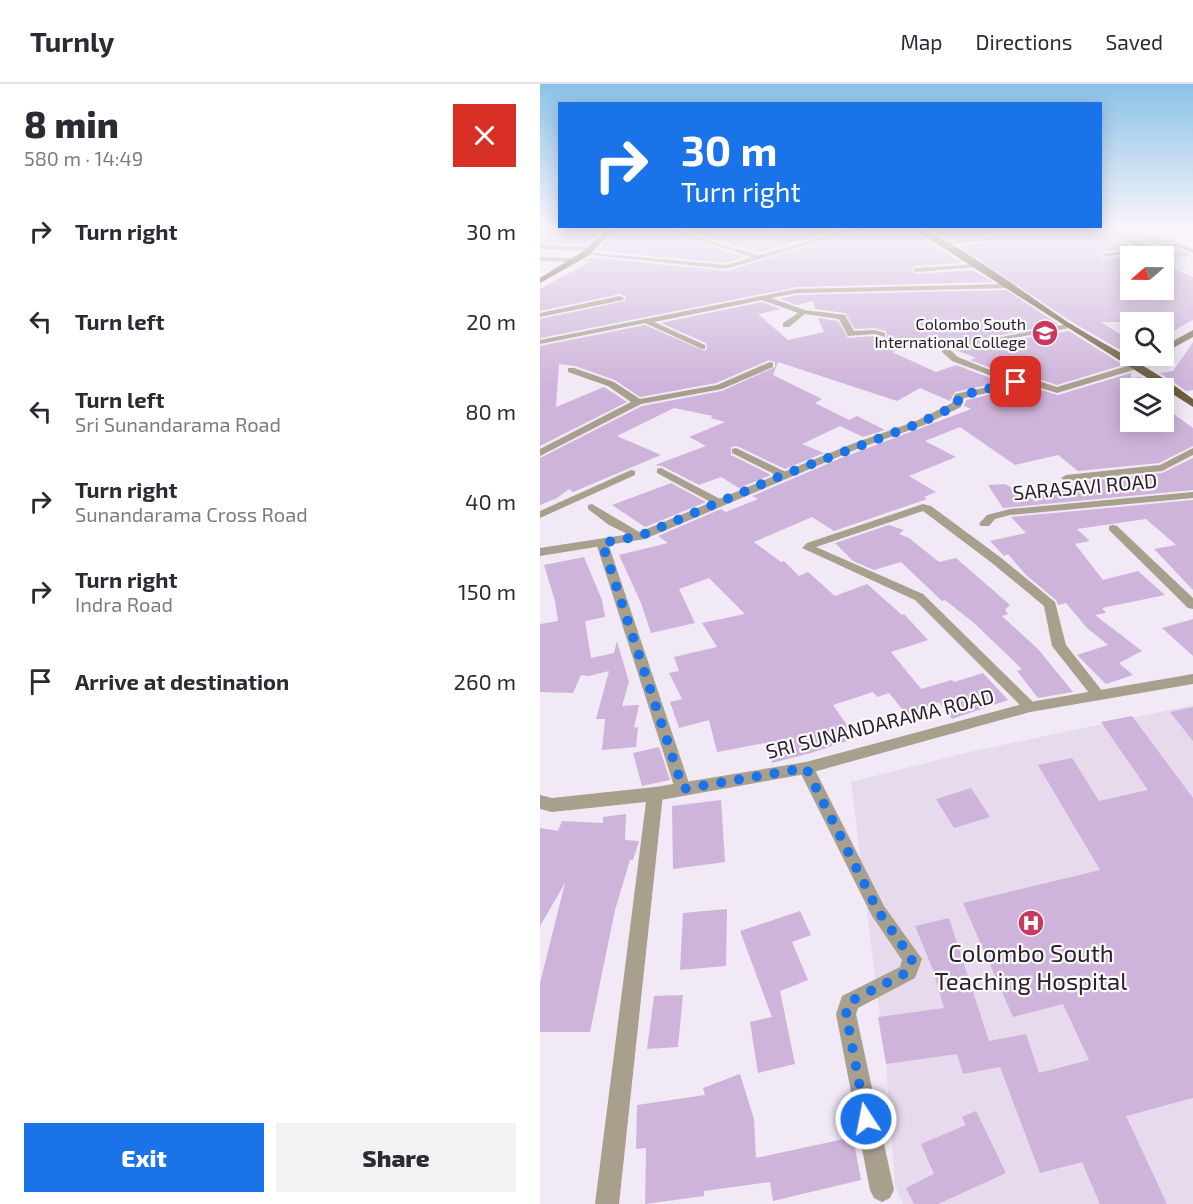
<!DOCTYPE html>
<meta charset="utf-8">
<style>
:root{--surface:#fff;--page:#f2f2f3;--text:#2b2b33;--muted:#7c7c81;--line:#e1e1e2;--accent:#1a73e8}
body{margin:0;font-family:"Exo 2",sans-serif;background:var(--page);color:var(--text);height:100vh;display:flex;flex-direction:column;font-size:22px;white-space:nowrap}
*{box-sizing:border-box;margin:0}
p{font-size:20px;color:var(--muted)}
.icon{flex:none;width:33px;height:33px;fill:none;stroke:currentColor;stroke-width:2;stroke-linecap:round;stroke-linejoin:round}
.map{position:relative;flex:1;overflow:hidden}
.drawer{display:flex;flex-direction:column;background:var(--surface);width:540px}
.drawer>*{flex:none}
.guide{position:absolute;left:18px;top:18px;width:544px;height:126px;border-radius:0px;box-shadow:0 3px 15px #0003;background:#1a73e8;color:#fff;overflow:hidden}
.needle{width:39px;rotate:250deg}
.controls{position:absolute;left:580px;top:162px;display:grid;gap:12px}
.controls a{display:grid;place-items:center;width:54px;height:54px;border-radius:0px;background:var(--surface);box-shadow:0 3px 15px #0003;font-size:30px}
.pin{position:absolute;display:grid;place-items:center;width:51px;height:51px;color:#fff;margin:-26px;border-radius:12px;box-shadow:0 3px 9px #0006}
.me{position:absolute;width:66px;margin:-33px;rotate:349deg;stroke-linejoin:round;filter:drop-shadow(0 0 4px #0008)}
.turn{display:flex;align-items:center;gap:21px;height:126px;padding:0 24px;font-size:27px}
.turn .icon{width:78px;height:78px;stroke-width:2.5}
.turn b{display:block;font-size:42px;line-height:51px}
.round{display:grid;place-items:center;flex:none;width:63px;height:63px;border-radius:0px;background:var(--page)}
.head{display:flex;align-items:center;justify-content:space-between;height:102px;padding:0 24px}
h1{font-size:36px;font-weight:800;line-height:45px}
.primary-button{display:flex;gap:12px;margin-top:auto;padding:12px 24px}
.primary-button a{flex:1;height:69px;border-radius:0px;background:var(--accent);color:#fff;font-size:24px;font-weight:800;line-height:69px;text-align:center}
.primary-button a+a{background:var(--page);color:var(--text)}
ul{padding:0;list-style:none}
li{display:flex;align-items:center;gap:18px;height:90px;padding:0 24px}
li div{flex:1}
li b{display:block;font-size:22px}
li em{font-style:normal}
header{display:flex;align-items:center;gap:36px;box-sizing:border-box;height:84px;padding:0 30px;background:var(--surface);border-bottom:2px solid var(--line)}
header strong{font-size:28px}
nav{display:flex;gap:33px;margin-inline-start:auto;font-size:21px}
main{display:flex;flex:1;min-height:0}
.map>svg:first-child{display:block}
.built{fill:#e7daed}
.building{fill:#ceb4da}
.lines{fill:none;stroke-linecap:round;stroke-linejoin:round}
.minor{fill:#a99f8d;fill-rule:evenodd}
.tertiary{fill:#a99f8d;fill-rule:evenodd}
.secondary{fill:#887960;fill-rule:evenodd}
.primary{fill:#705e3f;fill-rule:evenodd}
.route{stroke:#1a73e8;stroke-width:10;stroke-dasharray:0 18}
.labels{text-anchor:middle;stroke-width:4.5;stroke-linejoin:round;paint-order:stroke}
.far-poi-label{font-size:16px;fill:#272429;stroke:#fcf8fd;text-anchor:end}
.street-label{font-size:20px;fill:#272429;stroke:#fcf8fd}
.near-poi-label{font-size:24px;fill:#272429;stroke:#fcf8fd}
</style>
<header>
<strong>Turnly</strong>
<nav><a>Map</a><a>Directions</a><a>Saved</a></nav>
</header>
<main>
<section class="drawer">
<div class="head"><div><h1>8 min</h1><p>580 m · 14:49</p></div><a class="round" style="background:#d93025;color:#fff"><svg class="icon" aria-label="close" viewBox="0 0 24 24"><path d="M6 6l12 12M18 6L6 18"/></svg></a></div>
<ul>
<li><svg class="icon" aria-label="right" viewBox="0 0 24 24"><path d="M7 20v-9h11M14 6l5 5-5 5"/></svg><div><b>Turn right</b></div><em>30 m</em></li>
<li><svg class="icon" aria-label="left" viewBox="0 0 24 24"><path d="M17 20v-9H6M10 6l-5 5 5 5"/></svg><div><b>Turn left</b></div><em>20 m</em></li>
<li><svg class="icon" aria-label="left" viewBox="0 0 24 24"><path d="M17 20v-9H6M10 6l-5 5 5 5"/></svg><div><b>Turn left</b><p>Sri Sunandarama Road</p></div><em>80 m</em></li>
<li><svg class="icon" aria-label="right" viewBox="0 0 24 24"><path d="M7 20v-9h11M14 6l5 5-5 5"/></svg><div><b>Turn right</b><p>Sunandarama Cross Road</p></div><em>40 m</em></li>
<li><svg class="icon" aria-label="right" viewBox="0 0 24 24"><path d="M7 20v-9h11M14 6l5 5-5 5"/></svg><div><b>Turn right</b><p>Indra Road</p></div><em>150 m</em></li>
<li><svg class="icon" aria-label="arrive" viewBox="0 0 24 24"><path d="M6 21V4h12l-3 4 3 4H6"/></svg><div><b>Arrive at destination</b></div><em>260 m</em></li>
</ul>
<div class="primary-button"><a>Exit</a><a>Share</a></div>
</section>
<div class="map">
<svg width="653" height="1120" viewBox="0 0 653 1120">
<rect width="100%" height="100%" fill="#f1e9f6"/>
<!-- built -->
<path class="built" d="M653,621V1120H363L355,1102L346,980L311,698L429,668Z"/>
<!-- building -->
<path class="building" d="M0,143H66L47,161L0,159Z
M79,143H112L204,173L186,179L56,167Z
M134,143H227L228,150L265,143H308L219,169Z
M330,143H368L422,179L376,182L371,185L375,190L433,186L453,198L257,203L0,254V235L85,217L86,213L80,210L0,227V205L51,177H44L50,173L187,187Z
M381,143H548L594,163L564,168L560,173L562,175L637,165L653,171L625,175L632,178L624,179V172H591V206H624V181L653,193V236L624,252V238H561L591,257V272L532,238L418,162L456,157L459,150L408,156Z
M566,143H598L630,158L612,161Z
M466,206L518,240L441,255L440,259L445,261L529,247L583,281L517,301L490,292L477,294L430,276L436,274L388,255L352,268L396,288L416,281L461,298L415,308L410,317L380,304L357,317L238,278L233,291L282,315L275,319L309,336L317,332L345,346L323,353L300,342L262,360L284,369L245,385L197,362L191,363V371L231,391L199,404L181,393L159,401L122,382L115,381L166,362L149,353L185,338L170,334L173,332L134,324L77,352L121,371L33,408L29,405L17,414L0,421V374L102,322L182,307L235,283V278L229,276L176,299L100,313L75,296L35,282L19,280L16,323L64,303L87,318L0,362V262L105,241L165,267L167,265L166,259L121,239L222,218L241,225L218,230L248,256L284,248L278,234L298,237L308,254L334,252L344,255L347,253L346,247L335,244L315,245L305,229L275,225L273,217L257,221L240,215L257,211Z
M653,258V306L646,307L620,289L633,287Z
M591,289V294L601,293L620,304H591V338H624V323L653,344V362L619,379L538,387L518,371L475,381L420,343L385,357L416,373L369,392L396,408L384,413L387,415L294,447L272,433L214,458L241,478L244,477L259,492L268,488L295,512L327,500L362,531L364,530L388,556L351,568L381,605L412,596L414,598L443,589L468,616L412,635L399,618L366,630L349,609L337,613L333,608L293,621L316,654L271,669L232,679L225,659L177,668L169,636L139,644L130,618L142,615L129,589L139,587L134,573L177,563L162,539L205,530L169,494L139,505L155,539L111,549L101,519L79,471L128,459L118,452L181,425L186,428L218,415L212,412L299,375L431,325L424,322L426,316L488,302L518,311Z
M653,374V406L463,424L448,401L465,400L497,418L504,407L542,401L540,399L549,397L622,389Z
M131,399L166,418L105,443L72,421Z
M653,416V506L614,465L636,461L606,435L537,445L550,457L535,460L563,496L598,487L625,511L562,524L566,529L555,531L602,567L579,579L593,591L566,600L537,571L568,561L547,544L526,519L518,521L516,516L486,491L468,470L464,472L450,457L486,449L471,433Z
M349,441L364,446L359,450L369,454L399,478L416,474L470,521L465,526L468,530L462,532L498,565L533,608L498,614L477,587L482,585L434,539L405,516L402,517L361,478L334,486L313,477L295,459Z
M44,473L62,516L65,533L45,537L51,574L74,569L77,557L89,598L82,622L99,621L94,644L98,643L96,663L62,666L65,635H56L69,587L49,592L41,591L33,609L0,608V540L18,537L15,517L4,481Z
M653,535V572L622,544Z
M653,623V657L630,628Z
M592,632L653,714V1014L586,1032L627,1120H560L542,1078L500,1089L460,983L423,990L417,970L346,980L338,933L404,924L393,886L375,842L409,834L449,957L486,950L499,989L549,976L523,920L473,933L423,819L560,786L498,681L532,674L559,717L608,706L561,638Z
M119,663L130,696L102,702L93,669Z
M431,704L450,733L414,744L396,715Z
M181,716L185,778L133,785L132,722Z
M86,730L85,756L99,757L93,776H90L75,826L50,948H0V899L25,799L0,842V744L18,747L22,737L63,739V733Z
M187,825L186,882L140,886L143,829Z
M260,827L271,851L252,858L268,896L240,907L255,980L218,989L210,938L232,933L200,847Z
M143,911L138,963L107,965L114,912Z
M200,990L214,1035L216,1074L313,1053L321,1096L233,1117L230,1098L164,1107V1112L105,1120L106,1064L96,1065L97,1021L165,1011L163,1004Z
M436,1027L466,1089L398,1120H374L366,1104L394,1090L381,1060L426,1041L422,1033Z"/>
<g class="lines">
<!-- minor -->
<path class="minor" d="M114,143H125L219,171L317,143H328L186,185L42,170L45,168L186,181L212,173Z
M550,143H559L612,163L638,159L653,165V169L637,163L562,173L564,170L603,164Z
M458,152L456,155L402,161L399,159Z
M0,161L51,163L54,165L51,167L0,165Z
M0,173L36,174L39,176L36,178L0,177Z
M440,180L438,183L376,188L373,186L376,184Z
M470,200L474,202L473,204L257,209L231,214L265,226L305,231L314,247L335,246L345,249V253L334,250L308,252L299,235L265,230L249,243H243V239L258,229L222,216L114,238L165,261V265H162L105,239L0,260V256L257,205Z
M80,212L84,214L83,216L0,233V229Z
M527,240L531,242L530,244L445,259L441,257Z
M402,264H408L418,273L480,298L473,300L412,277L402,268Z
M230,278L233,279V283L182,305L101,320L0,372V365L91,318L68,302L28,288V284H34L74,298L100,315L177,301Z
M196,364L248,389L249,391L244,394L240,393L192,369V365Z
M653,364V371L622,387L526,397L521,394L526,391L620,381Z
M121,384L184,417L185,419L184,421H176L117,389V385Z
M91,386L95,387V391L0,434V427Z
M653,408V414L470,431L455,435L449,442H441L439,440L447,431L470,425Z
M52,420L106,452L100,455L96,454L69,441L48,425V421Z
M383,420L391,422L460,473L515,518L526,561L563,608L565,611L563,614H553L512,562L504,522L452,479L383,427L276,463L383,510L495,620L497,623L495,626H485L375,516L262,464L267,459Z
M573,441L577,442L653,514V525L648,524L569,446V442Z
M62,455L68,459L151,705L149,709L143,711L137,709L135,705L56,459Z
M266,678L272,680L274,684L344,822L382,875L375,894L318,924L316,930L354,1106L350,1114L342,1118L334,1114L330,1106L296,930L302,912L360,883L362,876L332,832L258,684L260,680Z
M115,704L121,706L123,710L79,1120H55L107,710L109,706Z"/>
<!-- tertiary -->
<path class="tertiary" d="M597,279L600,280V284L517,309L488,300L424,314L421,323L384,341L317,365L105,455L0,472V464L97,449L309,361L376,337L412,319L415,310L489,294L517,303Z
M653,590V600L490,628L266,690L115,717L12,728L0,725V711L12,714L115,703L266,678L490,618Z"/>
<!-- secondary -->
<path class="secondary" d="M653,246V253L624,269V262Z
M609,272H620L600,284H594V280Z"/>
<!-- primary -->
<path class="primary" d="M70,143H77L48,172L0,199V194L42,168Z
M370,143C398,143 501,221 531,240C572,265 615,286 653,315V323Z"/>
</g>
<!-- sky -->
<linearGradient id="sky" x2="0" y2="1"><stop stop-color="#8bc2e8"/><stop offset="0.48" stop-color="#f9f5fb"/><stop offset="1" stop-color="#f9f5fb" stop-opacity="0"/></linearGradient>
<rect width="653" height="300" fill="url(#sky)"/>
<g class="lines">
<!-- route -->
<path class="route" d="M326,1035L306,930L309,918L368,888L372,875L338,827L266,684L143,705L62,459L100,452L243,391L380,339L417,321L419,312L476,298"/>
</g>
<!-- icons -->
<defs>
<symbol id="school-disc" viewBox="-11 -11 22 22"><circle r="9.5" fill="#c83960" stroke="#fcf8fd"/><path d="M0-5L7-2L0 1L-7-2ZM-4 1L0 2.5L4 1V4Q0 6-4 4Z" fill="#fff"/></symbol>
<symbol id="hospital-disc" viewBox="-11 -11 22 22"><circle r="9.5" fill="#c83960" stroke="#fcf8fd"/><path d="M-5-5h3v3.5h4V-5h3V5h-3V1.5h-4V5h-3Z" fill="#fff"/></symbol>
</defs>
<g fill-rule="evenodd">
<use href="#school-disc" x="490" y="234" width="30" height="30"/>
<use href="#hospital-disc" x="476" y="824" width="30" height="30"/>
</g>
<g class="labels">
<!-- far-poi labels -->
<g class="far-poi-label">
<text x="486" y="246">Colombo South<tspan x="486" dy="18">International College</tspan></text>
</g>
<!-- street labels -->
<g class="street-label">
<text transform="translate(545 403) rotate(-5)" y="7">SARASAVI ROAD</text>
<text transform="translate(340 640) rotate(-14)" y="7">SRI SUNANDARAMA ROAD</text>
</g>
<!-- near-poi labels -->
<g class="near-poi-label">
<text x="491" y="878">Colombo South<tspan x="491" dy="28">Teaching Hospital</tspan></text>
</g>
</g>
</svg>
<div class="controls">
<a><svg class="needle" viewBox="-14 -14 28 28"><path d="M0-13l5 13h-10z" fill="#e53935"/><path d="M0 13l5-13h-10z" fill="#7c7c81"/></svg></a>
<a><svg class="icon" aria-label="search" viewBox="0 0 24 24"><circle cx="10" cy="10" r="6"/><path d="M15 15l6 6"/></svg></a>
<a><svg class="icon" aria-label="layers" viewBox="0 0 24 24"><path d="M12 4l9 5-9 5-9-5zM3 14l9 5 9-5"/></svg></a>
</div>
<div class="pin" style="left:476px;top:298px;background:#d93025"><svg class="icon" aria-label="arrive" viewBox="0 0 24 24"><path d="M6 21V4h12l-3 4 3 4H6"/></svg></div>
<svg class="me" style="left:326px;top:1035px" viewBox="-20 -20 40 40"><circle r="17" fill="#1a73e8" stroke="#fff" stroke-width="3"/><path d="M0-11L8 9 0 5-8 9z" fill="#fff"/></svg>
<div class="guide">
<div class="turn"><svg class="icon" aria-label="right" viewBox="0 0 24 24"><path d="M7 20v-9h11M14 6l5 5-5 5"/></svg><div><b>30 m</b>Turn right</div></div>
</div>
</div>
</main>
